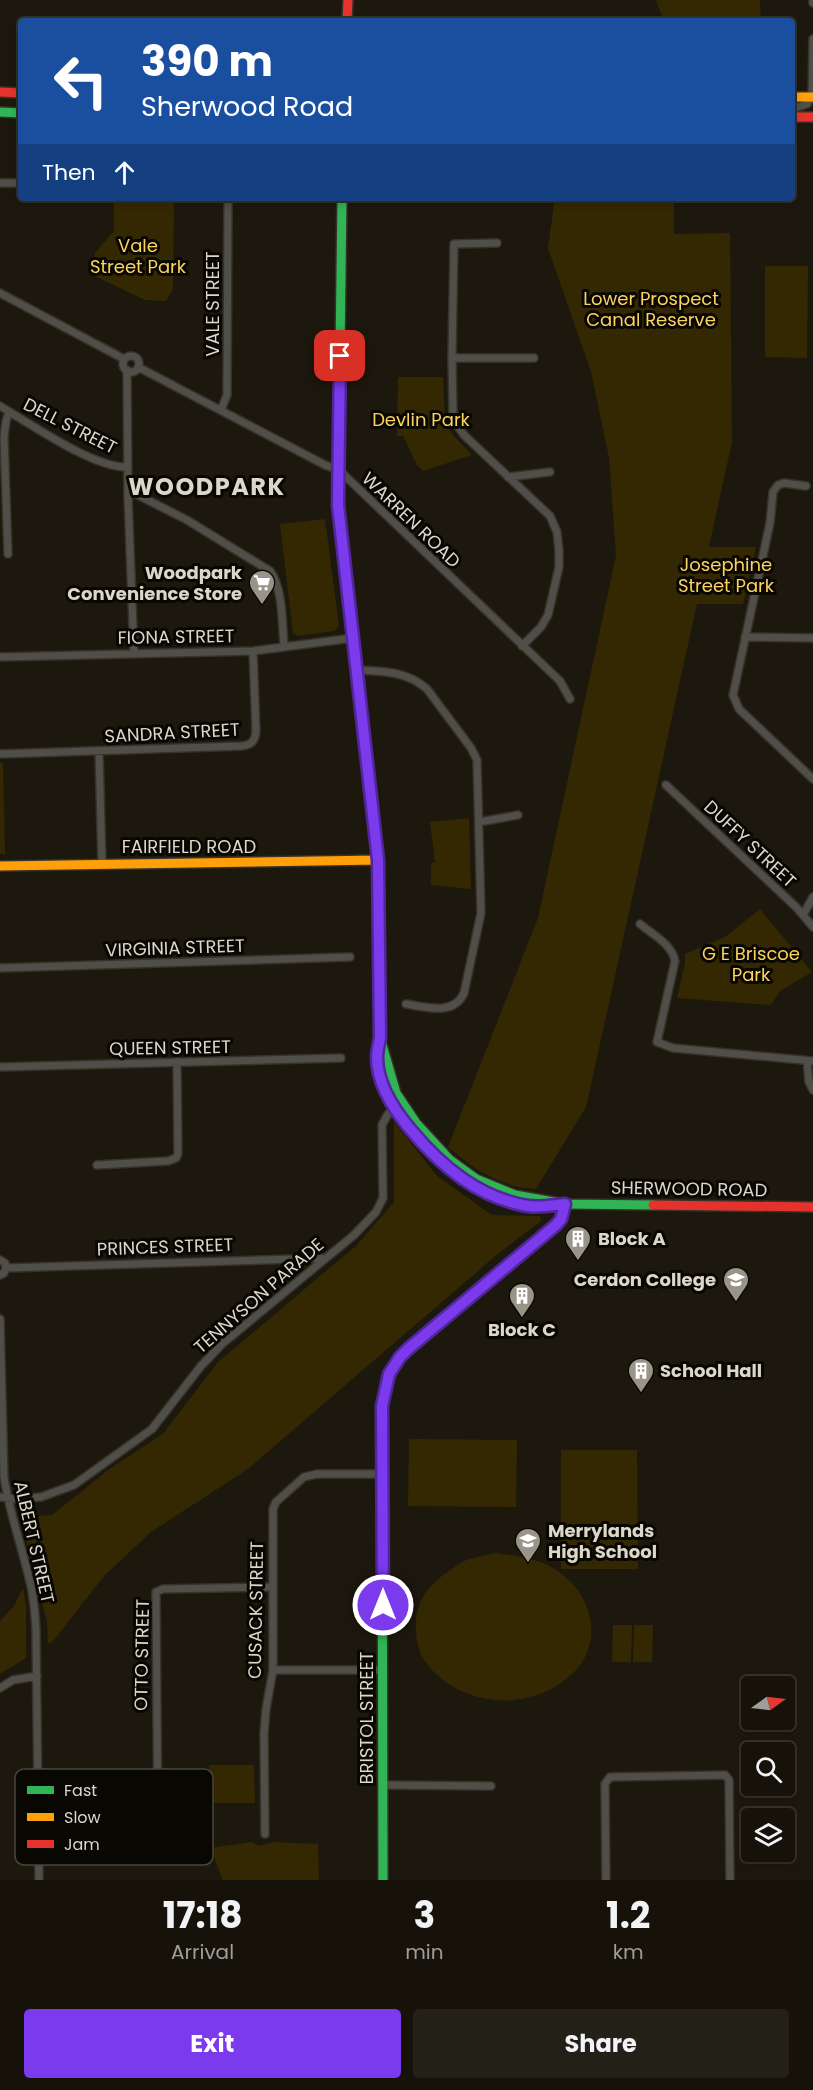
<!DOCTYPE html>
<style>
:root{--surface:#16120a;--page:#232018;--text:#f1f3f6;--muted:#9e9e9c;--line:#35322b;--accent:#7c3aed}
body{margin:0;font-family:Poppins,sans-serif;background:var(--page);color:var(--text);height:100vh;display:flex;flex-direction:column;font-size:22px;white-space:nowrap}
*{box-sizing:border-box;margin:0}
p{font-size:20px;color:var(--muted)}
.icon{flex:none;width:33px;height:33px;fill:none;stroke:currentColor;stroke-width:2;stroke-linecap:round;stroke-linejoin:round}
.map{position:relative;height:1880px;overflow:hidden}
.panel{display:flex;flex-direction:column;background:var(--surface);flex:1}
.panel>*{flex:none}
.top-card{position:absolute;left:18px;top:18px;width:777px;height:183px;border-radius:6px;box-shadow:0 3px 9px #0003,0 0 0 2px var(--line);background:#1a4fa0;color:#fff;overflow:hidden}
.needle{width:39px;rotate:76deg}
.controls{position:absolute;left:741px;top:1676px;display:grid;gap:12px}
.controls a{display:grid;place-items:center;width:54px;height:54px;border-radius:6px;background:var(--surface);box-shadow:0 3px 9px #0003,0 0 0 2px var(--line);font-size:30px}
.pin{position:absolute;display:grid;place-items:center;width:51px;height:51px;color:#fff;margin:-26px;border-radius:12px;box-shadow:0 3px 9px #0006}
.me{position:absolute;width:66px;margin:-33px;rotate:0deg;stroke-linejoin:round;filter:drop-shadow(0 0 4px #0008)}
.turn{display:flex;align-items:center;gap:21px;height:126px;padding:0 24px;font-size:27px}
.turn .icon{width:78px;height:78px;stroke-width:2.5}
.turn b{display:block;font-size:42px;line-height:51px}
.then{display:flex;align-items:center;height:57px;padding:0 24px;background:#0003;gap:12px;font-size:22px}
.eta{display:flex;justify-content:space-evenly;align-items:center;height:102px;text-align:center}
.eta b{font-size:36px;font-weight:700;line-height:42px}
.button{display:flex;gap:12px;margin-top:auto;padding:12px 24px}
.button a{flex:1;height:69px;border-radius:6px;background:var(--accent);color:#fff;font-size:24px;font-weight:700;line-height:69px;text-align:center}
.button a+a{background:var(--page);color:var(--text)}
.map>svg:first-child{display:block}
.green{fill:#342802}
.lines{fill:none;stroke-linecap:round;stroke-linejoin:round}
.street-casing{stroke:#363229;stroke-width:10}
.fast-casing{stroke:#363229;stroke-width:12}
.slow-casing{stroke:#363229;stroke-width:12}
.jam-casing{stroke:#363229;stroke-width:12}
.street{stroke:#4f4e48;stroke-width:7}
.fast{stroke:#30b455;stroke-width:9}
.slow{stroke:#ff9f0a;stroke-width:9}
.jam{stroke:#e5322d;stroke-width:9}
.route-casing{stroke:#51269a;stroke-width:15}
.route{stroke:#7c3aed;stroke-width:10}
.labels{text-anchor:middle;stroke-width:6;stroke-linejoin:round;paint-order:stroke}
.park-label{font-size:18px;fill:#fcd35d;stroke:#090702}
.street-label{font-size:18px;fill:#dcd7cb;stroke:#090702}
.poi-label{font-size:18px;font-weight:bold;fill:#dcd7cb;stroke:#090702;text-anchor:start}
.district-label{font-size:24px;font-weight:bold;letter-spacing:1.5px;fill:#dcd7cb;stroke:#090702}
.key{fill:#090702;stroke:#48453e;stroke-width:1.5}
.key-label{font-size:16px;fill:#dcd7cb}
</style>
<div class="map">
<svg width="813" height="1880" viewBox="0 0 813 1880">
<rect width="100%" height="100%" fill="#1d180d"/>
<!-- green -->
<path class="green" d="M656,0H760L761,21H658L662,16Z
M114,198H174L173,289L166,301L145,300L95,276V253L114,231Z
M555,198H674V234L730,233L732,442L709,547H756L743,604H697L586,1107L536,1189C501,1188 473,1169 448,1147L538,918L616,556L609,457L591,372L548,248Z
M765,266H808L807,358L765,357Z
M398,377H443L445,422L452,434L472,455L423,471L417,465L403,436H397Z
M325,519L339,626L334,631L298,636L293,633L280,524Z
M0,763H3L5,854H0Z
M469,818L471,889L431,885V863H435L430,822Z
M760,909L812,972L780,991L771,1005L677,998L685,963V954L725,937Z
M394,1122L437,1176L492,1215L540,1216L541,1221L500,1252L248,1469L151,1532L104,1576L54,1640L48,1644L47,1622L25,1535L39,1516L52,1515L112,1467L163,1434L218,1362L357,1245L394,1202Z
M409,1439L517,1440L516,1507L408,1506Z
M561,1450H637L638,1569H561Z
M495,1553C510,1555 525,1556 540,1562C581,1577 607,1624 581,1664C576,1672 566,1679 558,1685C519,1709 470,1705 436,1674C422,1661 417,1649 416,1631C414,1603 427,1586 449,1571C454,1568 459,1563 464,1561C474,1557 485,1556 495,1553Z
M23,1588L26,1606V1658L0,1674V1621L14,1606Z
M613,1625H632L631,1662H612Z
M634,1625H653L652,1662H633Z
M209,1765H254L255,1803H210Z
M252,1842L260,1846L273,1842L318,1844L319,1880H223L210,1848Z"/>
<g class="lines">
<defs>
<path id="street" d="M813,0V3
M812,99L813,39
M792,109L807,104L811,97
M0,183H21
M497,243L454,244L452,358L453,414L457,425L464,435L550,516L557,532L559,551V567L548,615L541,627L522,646
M0,293L124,359
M123 364a8 8 0 1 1 16 0a8 8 0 1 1-16 0Z
M452,358H534
M138,367L325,465L339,470L560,681L570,699
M127,370L128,497L134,653
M0,406C30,424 94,468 127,467
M221,410L227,395L228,198
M508,477L550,472
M806,486L784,483L778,485L773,492L770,523L733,695L739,709L813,779
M128,490L187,520L270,571C283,588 282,624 284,645
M8,554L4,437L6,421L9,412
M745,637L813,638
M0,657L253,651L353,638
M357,670C382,671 407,671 427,689L471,748L477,760L481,913L464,993C454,1016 426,1007 406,1004
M99,752L102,864
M0,754L241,746C252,745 255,741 256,731L253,651
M666,785L797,908L813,927
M479,822L518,815
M803,915L813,897
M640,924C652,934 672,944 675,961L657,1042L673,1048L813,1061
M0,968L350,957
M807,1061L809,1082L813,1090
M0,1067L341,1058
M97,1165L168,1161L176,1158L178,1154L177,1062
M0,1260L5,1263L6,1268L4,1273L0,1275
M6,1268L325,1258
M0,1319L4,1477C9,1511 21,1544 29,1578C34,1595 35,1612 36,1630L39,1880
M0,1497L15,1499L41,1497L74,1485L152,1429L201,1366L222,1344L354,1235L376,1212L383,1198L382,1125L388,1114L397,1107
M273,1670H383
M0,1688L13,1680L37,1676
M383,1785L491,1786
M158,1834L156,1592L163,1589L272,1587
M265,1834L264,1733L266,1709L273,1670V1509L276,1502L304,1477L317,1474H382
M606,1880L605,1784L610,1777L725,1775L729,1780L730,1880"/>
<path id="fast" d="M0,112L21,113
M342,198L338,505L366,757
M380,1007V1038L396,1093L416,1123L450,1160L476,1179L515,1195L565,1204L653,1205
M382,1436L383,1880"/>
<path id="slow" d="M792,97H813
M366,757L378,860L380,1007
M0,866L378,860
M382,1436C382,1407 383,1381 401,1357L556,1225L561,1219L565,1204"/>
<path id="jam" d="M347,21L348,0
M0,92L21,93
M792,117H813
M380,1040C378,1049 376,1058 378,1067C386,1118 449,1177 494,1197C515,1205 535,1206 557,1205
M653,1205L813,1207"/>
</defs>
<!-- street casing -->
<use href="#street" class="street-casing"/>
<!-- fast casing -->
<use href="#fast" class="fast-casing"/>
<!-- slow casing -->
<use href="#slow" class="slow-casing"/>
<!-- jam casing -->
<use href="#jam" class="jam-casing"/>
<!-- street -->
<use href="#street" class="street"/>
<!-- fast -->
<use href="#fast" class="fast"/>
<!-- slow -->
<use href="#slow" class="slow"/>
<!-- jam -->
<use href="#jam" class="jam"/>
</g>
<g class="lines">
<defs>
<path id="route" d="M340,356L338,505L378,860L380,1038C379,1044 377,1051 377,1057C377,1085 394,1110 411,1130C442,1167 479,1198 528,1206C541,1208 553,1205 565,1204L561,1219L556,1225L408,1349L400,1357L389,1374L382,1406L383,1605"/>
</defs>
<!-- route casing -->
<use href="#route" class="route-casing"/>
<!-- route -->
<use href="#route" class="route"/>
</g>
<!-- icons -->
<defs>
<symbol id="supermarket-pin" viewBox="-11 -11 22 30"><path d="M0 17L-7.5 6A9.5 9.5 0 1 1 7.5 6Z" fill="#999488" stroke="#090702"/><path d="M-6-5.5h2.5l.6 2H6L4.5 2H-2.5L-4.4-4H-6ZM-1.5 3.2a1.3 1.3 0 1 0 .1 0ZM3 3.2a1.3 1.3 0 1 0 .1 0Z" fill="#fff"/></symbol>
<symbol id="building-pin" viewBox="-11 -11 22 30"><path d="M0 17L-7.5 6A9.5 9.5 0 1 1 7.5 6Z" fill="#999488" stroke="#090702"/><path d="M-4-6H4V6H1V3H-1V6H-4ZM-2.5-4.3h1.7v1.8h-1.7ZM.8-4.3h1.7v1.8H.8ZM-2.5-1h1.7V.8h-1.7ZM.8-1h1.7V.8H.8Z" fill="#fff"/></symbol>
<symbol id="school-pin" viewBox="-11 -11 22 30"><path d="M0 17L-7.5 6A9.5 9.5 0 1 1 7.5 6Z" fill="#999488" stroke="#090702"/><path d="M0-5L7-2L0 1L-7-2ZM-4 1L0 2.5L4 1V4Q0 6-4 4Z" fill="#fff"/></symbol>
</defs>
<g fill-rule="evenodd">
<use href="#supermarket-pin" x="247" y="568" width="30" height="40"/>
<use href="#building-pin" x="563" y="1224" width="30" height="40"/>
<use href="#school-pin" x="721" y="1265" width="30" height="40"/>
<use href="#building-pin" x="507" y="1281" width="30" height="40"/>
<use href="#building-pin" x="626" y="1356" width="30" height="40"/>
<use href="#school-pin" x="513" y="1526" width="30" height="40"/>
</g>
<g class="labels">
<!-- park labels -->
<g class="park-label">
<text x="138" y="252">Vale<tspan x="138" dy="21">Street Park</tspan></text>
<text x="651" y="305">Lower Prospect<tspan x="651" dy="21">Canal Reserve</tspan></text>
<text x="421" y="426">Devlin Park</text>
<text x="726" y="571">Josephine<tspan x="726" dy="21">Street Park</tspan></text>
<text x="751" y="960">G E Briscoe<tspan x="751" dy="21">Park</tspan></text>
</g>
<!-- street labels -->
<g class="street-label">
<text transform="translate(213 304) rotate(-90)" y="6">VALE STREET</text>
<text transform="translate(70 426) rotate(27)" y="6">DELL STREET</text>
<text transform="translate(411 520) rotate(44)" y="6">WARREN ROAD</text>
<text transform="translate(176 637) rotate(-1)" y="6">FIONA STREET</text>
<text transform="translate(172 733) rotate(-3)" y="6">SANDRA STREET</text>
<text transform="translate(750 844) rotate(43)" y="6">DUFFY STREET</text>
<text x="189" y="853">FAIRFIELD ROAD</text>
<text transform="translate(175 948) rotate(-2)" y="6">VIRGINIA STREET</text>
<text transform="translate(170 1048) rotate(-1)" y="6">QUEEN STREET</text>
<text transform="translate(689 1189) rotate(1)" y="6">SHERWOOD ROAD</text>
<text transform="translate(165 1247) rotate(-2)" y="6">PRINCES STREET</text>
<text transform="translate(259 1296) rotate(-41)" y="6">TENNYSON PARADE</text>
<text transform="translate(34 1542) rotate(77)" y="6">ALBERT STREET</text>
<text transform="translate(256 1610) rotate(-89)" y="6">CUSACK STREET</text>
<text transform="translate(142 1655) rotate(-89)" y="6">OTTO STREET</text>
<text transform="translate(367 1718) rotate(-90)" y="6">BRISTOL STREET</text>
</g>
<!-- poi labels -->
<g class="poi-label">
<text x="242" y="579" text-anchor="end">Woodpark<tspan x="242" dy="21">Convenience Store</tspan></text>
<text x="598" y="1245">Block A</text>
<text x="716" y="1286" text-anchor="end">Cerdon College</text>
<text x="522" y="1336" text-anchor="middle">Block C</text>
<text x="660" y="1377">School Hall</text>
<text x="548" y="1537">Merrylands<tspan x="548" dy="21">High School</tspan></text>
</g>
<!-- district labels -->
<g class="district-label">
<text x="207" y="495">WOODPARK</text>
</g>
</g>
<!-- legend -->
<rect x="15" y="1769" width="198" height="96" rx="9" class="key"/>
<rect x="27" y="1786" width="27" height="8" fill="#30b455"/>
<rect x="27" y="1813" width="27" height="8" fill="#ff9f0a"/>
<rect x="27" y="1840" width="27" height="8" fill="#e5322d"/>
<g class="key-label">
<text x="64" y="1796">Fast</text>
<text x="64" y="1823">Slow</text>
<text x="64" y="1850">Jam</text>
</g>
</svg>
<div class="controls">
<a><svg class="needle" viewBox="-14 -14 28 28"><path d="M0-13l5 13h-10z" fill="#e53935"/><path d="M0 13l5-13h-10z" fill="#9e9e9c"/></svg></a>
<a><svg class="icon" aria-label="search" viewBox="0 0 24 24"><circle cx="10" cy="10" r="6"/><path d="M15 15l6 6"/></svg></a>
<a><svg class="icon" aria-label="layers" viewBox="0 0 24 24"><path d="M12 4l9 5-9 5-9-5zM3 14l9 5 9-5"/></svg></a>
</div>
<div class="pin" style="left:340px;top:356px;background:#d93025"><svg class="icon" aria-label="arrive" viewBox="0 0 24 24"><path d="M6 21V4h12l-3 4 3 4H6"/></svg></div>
<svg class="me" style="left:383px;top:1605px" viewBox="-20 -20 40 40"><circle r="17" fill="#7c3aed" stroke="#fff" stroke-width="3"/><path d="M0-11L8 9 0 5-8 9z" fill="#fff"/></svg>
<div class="top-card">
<div class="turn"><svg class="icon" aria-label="left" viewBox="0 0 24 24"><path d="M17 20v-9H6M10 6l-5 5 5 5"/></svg><div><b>390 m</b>Sherwood Road</div></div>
<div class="then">Then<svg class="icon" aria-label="ahead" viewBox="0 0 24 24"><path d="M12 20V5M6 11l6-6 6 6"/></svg></div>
</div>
</div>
<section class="panel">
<div class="eta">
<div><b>17:18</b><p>Arrival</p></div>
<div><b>3</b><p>min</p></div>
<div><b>1.2</b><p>km</p></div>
</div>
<div class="button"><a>Exit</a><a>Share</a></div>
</section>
